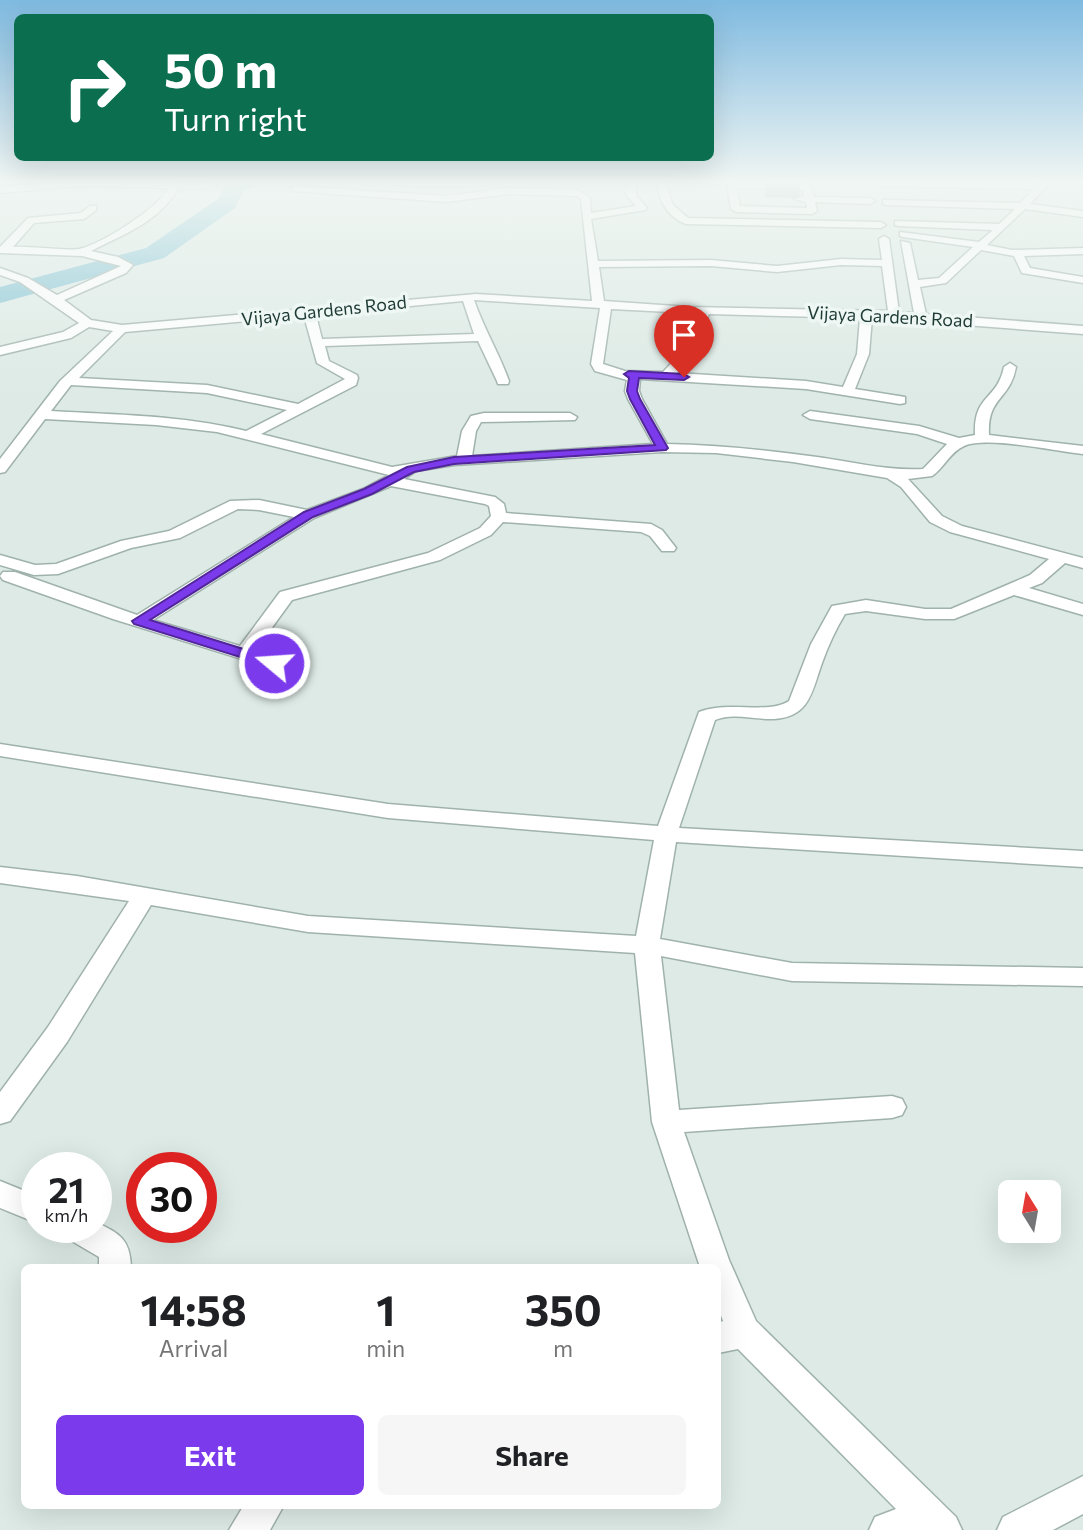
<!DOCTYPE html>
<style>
:root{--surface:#fff;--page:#f6f6f6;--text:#202124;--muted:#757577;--accent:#7c3aed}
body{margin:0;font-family:Commissioner,sans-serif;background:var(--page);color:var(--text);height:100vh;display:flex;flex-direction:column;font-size:26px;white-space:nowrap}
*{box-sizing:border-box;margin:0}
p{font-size:23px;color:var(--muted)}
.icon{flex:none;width:38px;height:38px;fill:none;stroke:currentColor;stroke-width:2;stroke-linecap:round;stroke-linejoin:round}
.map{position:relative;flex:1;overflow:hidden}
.panel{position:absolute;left:21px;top:1264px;width:700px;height:245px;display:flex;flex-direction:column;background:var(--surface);border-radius:10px;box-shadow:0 7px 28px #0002}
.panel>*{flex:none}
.banner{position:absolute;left:14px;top:14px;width:700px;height:147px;border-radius:10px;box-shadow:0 7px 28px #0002;background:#0b6e4f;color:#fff;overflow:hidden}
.needle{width:46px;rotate:349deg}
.fabs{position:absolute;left:998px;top:1180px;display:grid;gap:14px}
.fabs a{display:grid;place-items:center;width:63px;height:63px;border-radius:10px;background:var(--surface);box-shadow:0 7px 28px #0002;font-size:35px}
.speed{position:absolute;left:21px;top:1152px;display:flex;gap:14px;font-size:35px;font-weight:700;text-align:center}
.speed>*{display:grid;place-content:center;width:91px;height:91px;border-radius:50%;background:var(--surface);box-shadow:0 7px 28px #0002;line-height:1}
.speed small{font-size:18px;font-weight:400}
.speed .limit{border:10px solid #d22;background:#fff;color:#111}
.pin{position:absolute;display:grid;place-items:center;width:60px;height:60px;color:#fff;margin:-72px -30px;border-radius:50% 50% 50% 0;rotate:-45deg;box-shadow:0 0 7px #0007}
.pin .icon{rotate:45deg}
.me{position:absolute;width:77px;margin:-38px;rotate:288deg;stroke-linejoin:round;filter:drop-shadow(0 0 5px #0008)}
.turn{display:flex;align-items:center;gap:24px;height:147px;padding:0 35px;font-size:32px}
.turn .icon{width:91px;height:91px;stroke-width:2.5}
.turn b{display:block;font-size:49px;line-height:60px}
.eta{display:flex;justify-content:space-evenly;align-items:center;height:119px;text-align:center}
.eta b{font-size:42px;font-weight:700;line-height:49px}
.primary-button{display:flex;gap:14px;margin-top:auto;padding:14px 35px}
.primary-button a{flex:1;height:80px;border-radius:10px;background:var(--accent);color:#fff;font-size:28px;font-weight:700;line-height:80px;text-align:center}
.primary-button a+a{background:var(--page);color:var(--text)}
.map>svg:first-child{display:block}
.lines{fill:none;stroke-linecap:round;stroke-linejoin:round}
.river{fill:#82c2d3;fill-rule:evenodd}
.street-casing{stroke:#a0b2ac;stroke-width:3}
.street{fill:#fff;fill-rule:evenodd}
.wall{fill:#9aa9a3}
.route{fill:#7c3aed;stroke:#51269a;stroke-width:2}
.labels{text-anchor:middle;stroke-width:7;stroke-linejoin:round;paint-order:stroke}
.far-street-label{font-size:18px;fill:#1e3a34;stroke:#eef7f3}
</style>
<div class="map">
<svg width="1083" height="1530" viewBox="0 0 1083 1530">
<rect width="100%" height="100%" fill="#ddeae5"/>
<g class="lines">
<!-- river -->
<path class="river" d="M227,182H256L253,186L244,190L235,208L164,258L0,303V287L146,248L218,199Z"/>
<defs>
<path id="street" d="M60,182L213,183L217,186L213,189L178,188C161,221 122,235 91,251L118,257L133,265L126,273L64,300L91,320L122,325L476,294L592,301L581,199L576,196L507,194L447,202L292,191L291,189L295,186L447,196L507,188L578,190L590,198L591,213L636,206L626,195L628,182H636V195L647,208L645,210L591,219L598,261L711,260L777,266L841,259L882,260L879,239L884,236L889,239L899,312L914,313L901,241L910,243L918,280L939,278L973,247L903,237L900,236V232L979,242L993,230L898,226L895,225V221L999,224L1015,209L886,205L883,204V200L1020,203L1034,189L878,186L874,182L1039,184L1050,182L1030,204L1083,211V217L1025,209L987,245L1012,250L1083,248V254L1024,256L1030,268L1083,277V283L1022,273L1014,256L981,250L946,283L920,287L926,314L1083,326V334L872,318L869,354L855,389L905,397V403L900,404L806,389L640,379L639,391L642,399L667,444C717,445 767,450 817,457C853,462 887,471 923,469L947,444L917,434L810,419L803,415L810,411L919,426L959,438L975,435C973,394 997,401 1004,367L1010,363L1016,367C1010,401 987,396 989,435L1083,446V454C1055,451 988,436 964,446C950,452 944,468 932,476L908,479L942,516L962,526L1083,558V568L1065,563L1042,583L1029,588L1083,604V615L1014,595L954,619H925L866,611L845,614C836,629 828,646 822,663C812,691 810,717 774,719C755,720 733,712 715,720L679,828L1083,851V867L676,842L660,939L792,963L1083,968V986L792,981L661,956L679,1110L892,1096L902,1099L906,1107L902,1115L892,1118L684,1132L729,1260L756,1321L956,1517L962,1530H869L875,1517L896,1509L738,1349L718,1353V1323L723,1321L718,1307V1267H700L652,1122L635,953L308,932L151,905L67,1042L10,1121L0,1124V1092L48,1027L129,901L0,883V867L77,876L308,916L636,936L654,840L388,818L0,756V744L388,804L658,826L699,712C729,700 767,715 789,701L811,644L832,606L866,600L925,609H951L1030,575L1049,559L950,532L930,522L901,487L887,478L793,462L716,453L662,452L454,465L416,471L404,479L495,497L504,504L506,513L651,524L662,530L676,548L674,551H662L650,536L641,532L503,522L491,535L440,560L292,600L255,651L281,659L283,663L281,667L274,669L113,619L3,580L0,576L3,572H15L137,615L294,517L259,510L238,509L180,538L131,548L58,574L34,575L0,565V555L35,565L56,564L121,541L169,531L230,501L259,500L307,510L363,489L389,475L217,432L156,425L45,419L5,472L0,473V459L60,381L113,331L89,327L71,338L0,355V347L63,332L79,323L20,282L0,275V268L28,278L57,295L121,266L82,256L0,253V247L28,218L81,213L90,206H96V210L84,219L34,223L13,247C28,246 68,251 79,249C102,244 158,208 169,188L79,186L0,193V187ZM841,265L882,266L888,311L690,307L604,301L599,267L711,266L777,272ZM474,300L600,308L591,364L595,371L627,380L625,391L628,399L653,444L472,456L476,431L481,422L575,420L577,417L570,413H484L471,416L462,431L457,456L392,467L261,434L356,385L358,378L357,375L329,361L325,346L478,341L497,381L498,384H508L509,381C499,353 484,329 474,300ZM463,301L474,334L322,339L316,315ZM611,309L690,313L697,314L680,354L663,372L625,371L603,364ZM709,314L860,318L857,354L843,387L806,381L677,373L692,355ZM304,316L317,363L345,379L298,404L207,385L79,378L125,332ZM71,385L207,393L287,410L246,431C182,415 116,415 51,411ZM391,486L485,504L489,506L491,516L480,528L428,553L280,592L240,646L153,620L314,518Z
M385,182H464L465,184L461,187L389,185Z
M657,182H665L673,205L688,218L881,222L886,225L881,228L686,224C668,217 659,201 657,182Z
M737,182L807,184L811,187L814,197L870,198L875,201L870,204L815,202L817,211L812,214L736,212L731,209L727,186ZM736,188L803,190L804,196L794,199L806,202L807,208L740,206Z
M0,1181L37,1196V1223L0,1208Z
M96,1222C120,1234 130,1239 131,1267H99V1257L65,1237L61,1227H96Z
M1083,1476V1514L1053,1530H997L1003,1517Z
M244,1505H284L270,1530H229Z"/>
</defs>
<!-- street casing -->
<use href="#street" class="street-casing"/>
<!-- street -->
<use href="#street" class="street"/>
</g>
<!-- wall -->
<path class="wall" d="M766,182H801L799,198L765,197Z"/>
<!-- sky -->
<linearGradient id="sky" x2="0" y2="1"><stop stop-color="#7fbae0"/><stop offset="0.46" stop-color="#f0f6f3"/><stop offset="1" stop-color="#f0f6f3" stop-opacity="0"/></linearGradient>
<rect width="1083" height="396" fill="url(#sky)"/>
<!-- route -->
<path class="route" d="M629,371L684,374L689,377L684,380L639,378L637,391L640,399L668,448L666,450L454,464L414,472L372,494L313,517L150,620L279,660V666H269L134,624L132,621L304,512L364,489L407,467L454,457L655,445L630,399L627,391L629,378L624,374Z"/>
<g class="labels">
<!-- far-street labels -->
<g class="far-street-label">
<text transform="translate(324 311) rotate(-6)" y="6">Vijaya Gardens Road</text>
<text transform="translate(890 317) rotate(3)" y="6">Vijaya Gardens Road</text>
</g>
</g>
</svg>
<div class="fabs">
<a><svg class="needle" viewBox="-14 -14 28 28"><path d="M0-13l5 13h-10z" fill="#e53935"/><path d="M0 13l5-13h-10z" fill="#757577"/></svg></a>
</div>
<div class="speed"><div>21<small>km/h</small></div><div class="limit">30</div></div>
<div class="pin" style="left:684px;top:377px;background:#d93025"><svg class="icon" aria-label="arrive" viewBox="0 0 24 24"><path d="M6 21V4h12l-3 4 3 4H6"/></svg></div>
<svg class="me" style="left:274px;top:663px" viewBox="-20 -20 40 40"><circle r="17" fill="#7c3aed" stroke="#fff" stroke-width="3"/><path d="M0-11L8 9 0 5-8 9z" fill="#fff"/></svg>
<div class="banner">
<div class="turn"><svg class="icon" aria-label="right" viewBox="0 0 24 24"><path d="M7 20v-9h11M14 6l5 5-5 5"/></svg><div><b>50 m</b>Turn right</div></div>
</div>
<section class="panel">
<div class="eta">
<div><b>14:58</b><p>Arrival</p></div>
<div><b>1</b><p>min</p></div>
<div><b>350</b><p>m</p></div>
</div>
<div class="primary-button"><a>Exit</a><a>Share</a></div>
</section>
</div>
